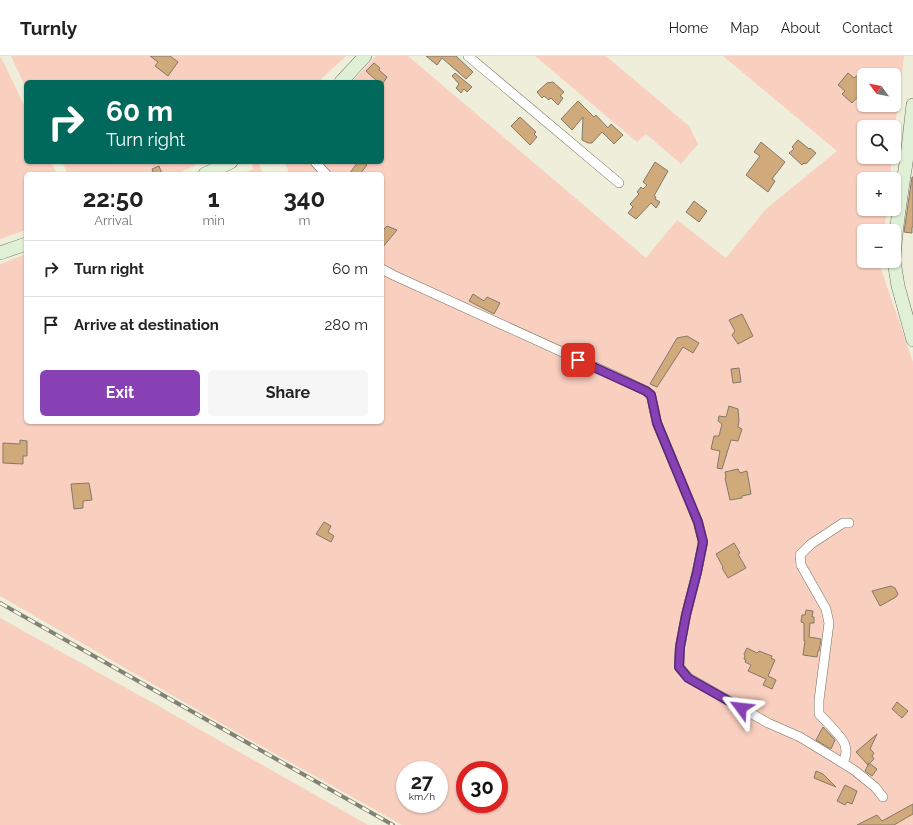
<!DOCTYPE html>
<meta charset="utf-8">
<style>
:root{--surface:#fff;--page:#f6f6f6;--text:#222;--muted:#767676;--line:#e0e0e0;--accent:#8841b5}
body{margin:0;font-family:Raleway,sans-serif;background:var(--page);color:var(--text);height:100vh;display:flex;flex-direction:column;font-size:15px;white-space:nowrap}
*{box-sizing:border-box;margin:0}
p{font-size:13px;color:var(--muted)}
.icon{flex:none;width:22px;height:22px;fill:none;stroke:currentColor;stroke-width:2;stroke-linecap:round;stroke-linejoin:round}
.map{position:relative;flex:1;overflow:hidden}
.side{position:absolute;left:24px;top:116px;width:360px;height:252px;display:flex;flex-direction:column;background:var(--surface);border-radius:6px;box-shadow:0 1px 3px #0004}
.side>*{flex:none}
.top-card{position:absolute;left:24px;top:24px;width:360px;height:84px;border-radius:6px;box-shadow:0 1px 3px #0004;background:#00695c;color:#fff;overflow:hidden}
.needle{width:26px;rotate:302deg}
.buttons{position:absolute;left:857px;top:12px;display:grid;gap:8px}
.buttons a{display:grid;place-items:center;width:44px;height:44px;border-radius:6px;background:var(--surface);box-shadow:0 1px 3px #0004;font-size:20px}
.speed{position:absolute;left:396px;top:705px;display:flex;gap:8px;font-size:20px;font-weight:700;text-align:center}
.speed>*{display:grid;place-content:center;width:52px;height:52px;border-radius:50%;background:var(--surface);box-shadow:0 1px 3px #0004;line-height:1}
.speed small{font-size:10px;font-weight:400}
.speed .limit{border:6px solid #d22;background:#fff;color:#111}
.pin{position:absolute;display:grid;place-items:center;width:34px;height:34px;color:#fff;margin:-17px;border-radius:8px;box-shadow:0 2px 6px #0006}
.me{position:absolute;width:44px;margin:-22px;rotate:300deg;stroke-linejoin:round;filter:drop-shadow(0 0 3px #0008)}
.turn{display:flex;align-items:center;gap:14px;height:84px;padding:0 16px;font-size:18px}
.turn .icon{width:52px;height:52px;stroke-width:2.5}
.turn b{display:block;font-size:28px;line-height:34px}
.eta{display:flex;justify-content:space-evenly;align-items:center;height:68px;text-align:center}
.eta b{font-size:24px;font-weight:700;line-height:28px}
.primary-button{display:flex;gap:8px;margin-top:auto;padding:8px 16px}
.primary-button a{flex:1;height:46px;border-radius:6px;background:var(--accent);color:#fff;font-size:16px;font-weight:700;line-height:46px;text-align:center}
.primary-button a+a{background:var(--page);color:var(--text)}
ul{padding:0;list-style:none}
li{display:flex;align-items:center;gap:12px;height:56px;padding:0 16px;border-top:1px solid var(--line)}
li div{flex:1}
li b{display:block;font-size:15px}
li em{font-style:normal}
header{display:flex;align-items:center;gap:24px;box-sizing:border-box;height:56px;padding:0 20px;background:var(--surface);border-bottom:1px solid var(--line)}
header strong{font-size:19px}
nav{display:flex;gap:22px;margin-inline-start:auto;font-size:14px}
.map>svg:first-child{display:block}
.green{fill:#f9cfc0;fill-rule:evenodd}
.building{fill:#d1aa7b;stroke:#84786a}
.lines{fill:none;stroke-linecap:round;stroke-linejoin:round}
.street-casing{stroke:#72705f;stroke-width:10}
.secondary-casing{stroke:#72705f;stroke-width:14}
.street{stroke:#fff;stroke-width:9}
.secondary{stroke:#e0f0d6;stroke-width:13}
.rail-casing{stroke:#828274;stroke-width:4}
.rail{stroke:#fdfbe7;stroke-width:2.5;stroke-dasharray:8;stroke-linecap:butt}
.route-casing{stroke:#582a76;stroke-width:10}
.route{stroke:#8841b5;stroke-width:7}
</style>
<header>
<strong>Turnly</strong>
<nav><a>Home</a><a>Map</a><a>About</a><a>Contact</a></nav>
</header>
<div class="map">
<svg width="913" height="769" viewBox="0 0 913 769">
<rect width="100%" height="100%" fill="#efeeda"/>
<!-- green -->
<path class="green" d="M11,0H346L318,26H26V32Z
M376,0H408L646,202L677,164L726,202L766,153L837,95L723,0H904L894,79V71H864V101H892L890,123H864V153H887L884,175H864V205H881V213L913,306V769H402L229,672L0,540V208L26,198V366H382V118H290L284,106H382V26H352ZM864,19H894V49H864ZM405,714H439V748H405ZM465,714H499V748H465Z
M535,0H606L689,70L698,88L681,108L646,78L637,86Z
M1,1L26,53V106H51L57,118H26V174L0,183V2Z
M62,106H201L190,112L176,118H68Z
M256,107L259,108L263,118H241L253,113L252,110L253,108Z
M0,562L155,648L368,769H0Z"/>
<!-- building -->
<path class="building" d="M150,0H170L178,6L168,20L155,10L158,6Z
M426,0H456L473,16L466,23L442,2L437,9Z
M374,7L380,12L379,14L387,21L382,29V26H378L366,15Z
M455,17L472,31L467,36L464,33L461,37L456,32L459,28L452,20Z
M848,17L854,22L858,19L864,24V34L852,47L842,38L845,35L838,29Z
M553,26L564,36L560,40L563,42L558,49L551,42L549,44L544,40L542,42L537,36L547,27Z
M578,45L594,61L596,59L608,72L611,68L623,79L614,88L602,76L592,87H588L582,84L583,61L572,74L561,63Z
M520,61L536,76L534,78L537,81L530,89L511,70Z
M798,84L809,93L810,92L816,97L806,108L804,107L802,109L789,97L794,93L792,91Z
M761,86L785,106L772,123L775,125L768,136L746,119L760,100L754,96Z
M358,106H363L367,109L360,118H349Z
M655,106L668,115L654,140L656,141L655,143L660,146L656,152L651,147L636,163L628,157L633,151L630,148L639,138L637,136L641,131L643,133L647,129L643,126Z
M159,110L162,118H154L152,113Z
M912,121H913V171H912V177L904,176Z
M694,145L707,155L699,166L686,156Z
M387,170L397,174L382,192V175Z
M473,238L484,245L487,241L500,247L494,258L469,245Z
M742,258L753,280L738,288L732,279L735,275L729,264Z
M687,280L699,287L693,297L683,291L657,331L650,328L677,282Z
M739,312L741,326L733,327L731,313Z
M729,350L738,353L739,365L738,371L742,373L738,385L731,384L722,413L717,412L720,395L711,393L714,380H719L722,368L718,365L719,360L726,361Z
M20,384L27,385V400H23V408L3,407V387L20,388Z
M738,413L740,417L747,415L751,438L742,440V442L730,444L725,422L726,421L725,416Z
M89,427L92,444L83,445V452L74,453L71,428Z
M324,466L331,470L328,476L334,480L331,486L316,478Z
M734,487L740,497L738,498L746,512L728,522L722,512L723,511L716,498Z
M891,530L895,532L898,538L896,541L880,550L872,535Z
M806,554L813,555L812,561H814V567H810L809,581L821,583L819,595H818L817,601L803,599L805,585H804V567L801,566L802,559H805Z
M747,592L757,597L759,595L772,600L771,602L775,604L768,620L776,624L772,633L763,629L766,623L748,615L751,609L745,606L746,604L744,603L745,600L744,598Z
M897,646L908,655L902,662L892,653Z
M823,671L835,684L831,693L816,684Z
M877,678L870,693L874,697L872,700L874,703L868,709L856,696Z
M869,707L877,713L872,720L865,715Z
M816,715L823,718L836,731L814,722Z
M845,729L857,735L852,748L847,746L845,749L837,745Z
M913,748V758L894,769H857L877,759L882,765Z"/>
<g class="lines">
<defs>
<path id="street" d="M468,0L619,127
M315,106L326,118
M382,213L393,219L615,320L646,335L651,339L657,367L698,466L703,486L697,516L686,559L680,591L679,611L689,622L768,667L800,681L833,701L854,714L875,731L883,741
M843,707C846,701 847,696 845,689C843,682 825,664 819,658V644L829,567L826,553L801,509L800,499L811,488L843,467H849"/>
<path id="secondary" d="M341,26L365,0
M205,118L231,106
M0,197L26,188
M894,204C895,176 900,148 904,120C908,97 910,73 913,49
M894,205L898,230L913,284"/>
</defs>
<!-- street casing -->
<use href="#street" class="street-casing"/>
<!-- secondary casing -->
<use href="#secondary" class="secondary-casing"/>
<!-- street -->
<use href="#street" class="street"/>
<!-- secondary -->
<use href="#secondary" class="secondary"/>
<defs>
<path id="rail" d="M0,547L393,769"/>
</defs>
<!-- rail casing -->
<use href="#rail" class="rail-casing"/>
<!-- rail -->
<use href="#rail" class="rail"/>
</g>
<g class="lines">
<defs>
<path id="route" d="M578,304L646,335L651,339L657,367L698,466L703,486L697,516L686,559L680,591L679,611L688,622L741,652"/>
</defs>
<!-- route casing -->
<use href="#route" class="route-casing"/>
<!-- route -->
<use href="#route" class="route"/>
</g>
</svg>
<div class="buttons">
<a><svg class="needle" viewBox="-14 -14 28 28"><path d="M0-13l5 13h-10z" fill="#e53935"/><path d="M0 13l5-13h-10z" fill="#767676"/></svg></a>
<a><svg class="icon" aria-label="search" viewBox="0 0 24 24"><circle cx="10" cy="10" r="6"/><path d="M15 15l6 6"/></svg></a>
<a>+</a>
<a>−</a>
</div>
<div class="speed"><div>27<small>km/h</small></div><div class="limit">30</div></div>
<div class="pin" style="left:578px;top:304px;background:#d93025"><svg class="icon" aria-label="arrive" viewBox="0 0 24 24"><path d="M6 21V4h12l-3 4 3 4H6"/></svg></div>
<svg class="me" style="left:741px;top:652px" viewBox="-20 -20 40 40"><path d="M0-17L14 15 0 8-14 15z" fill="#8841b5" stroke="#fff" stroke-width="4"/></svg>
<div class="top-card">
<div class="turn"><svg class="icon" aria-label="right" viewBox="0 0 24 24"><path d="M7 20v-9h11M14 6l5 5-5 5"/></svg><div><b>60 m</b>Turn right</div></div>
</div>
<section class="side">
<div class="eta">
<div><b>22:50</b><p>Arrival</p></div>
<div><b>1</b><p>min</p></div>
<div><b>340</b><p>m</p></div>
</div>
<ul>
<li><svg class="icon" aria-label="right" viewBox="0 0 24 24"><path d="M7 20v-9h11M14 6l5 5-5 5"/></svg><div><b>Turn right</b></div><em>60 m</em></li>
<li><svg class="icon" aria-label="arrive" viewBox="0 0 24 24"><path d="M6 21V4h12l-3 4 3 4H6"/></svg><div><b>Arrive at destination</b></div><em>280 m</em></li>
</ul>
<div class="primary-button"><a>Exit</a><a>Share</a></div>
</section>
</div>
